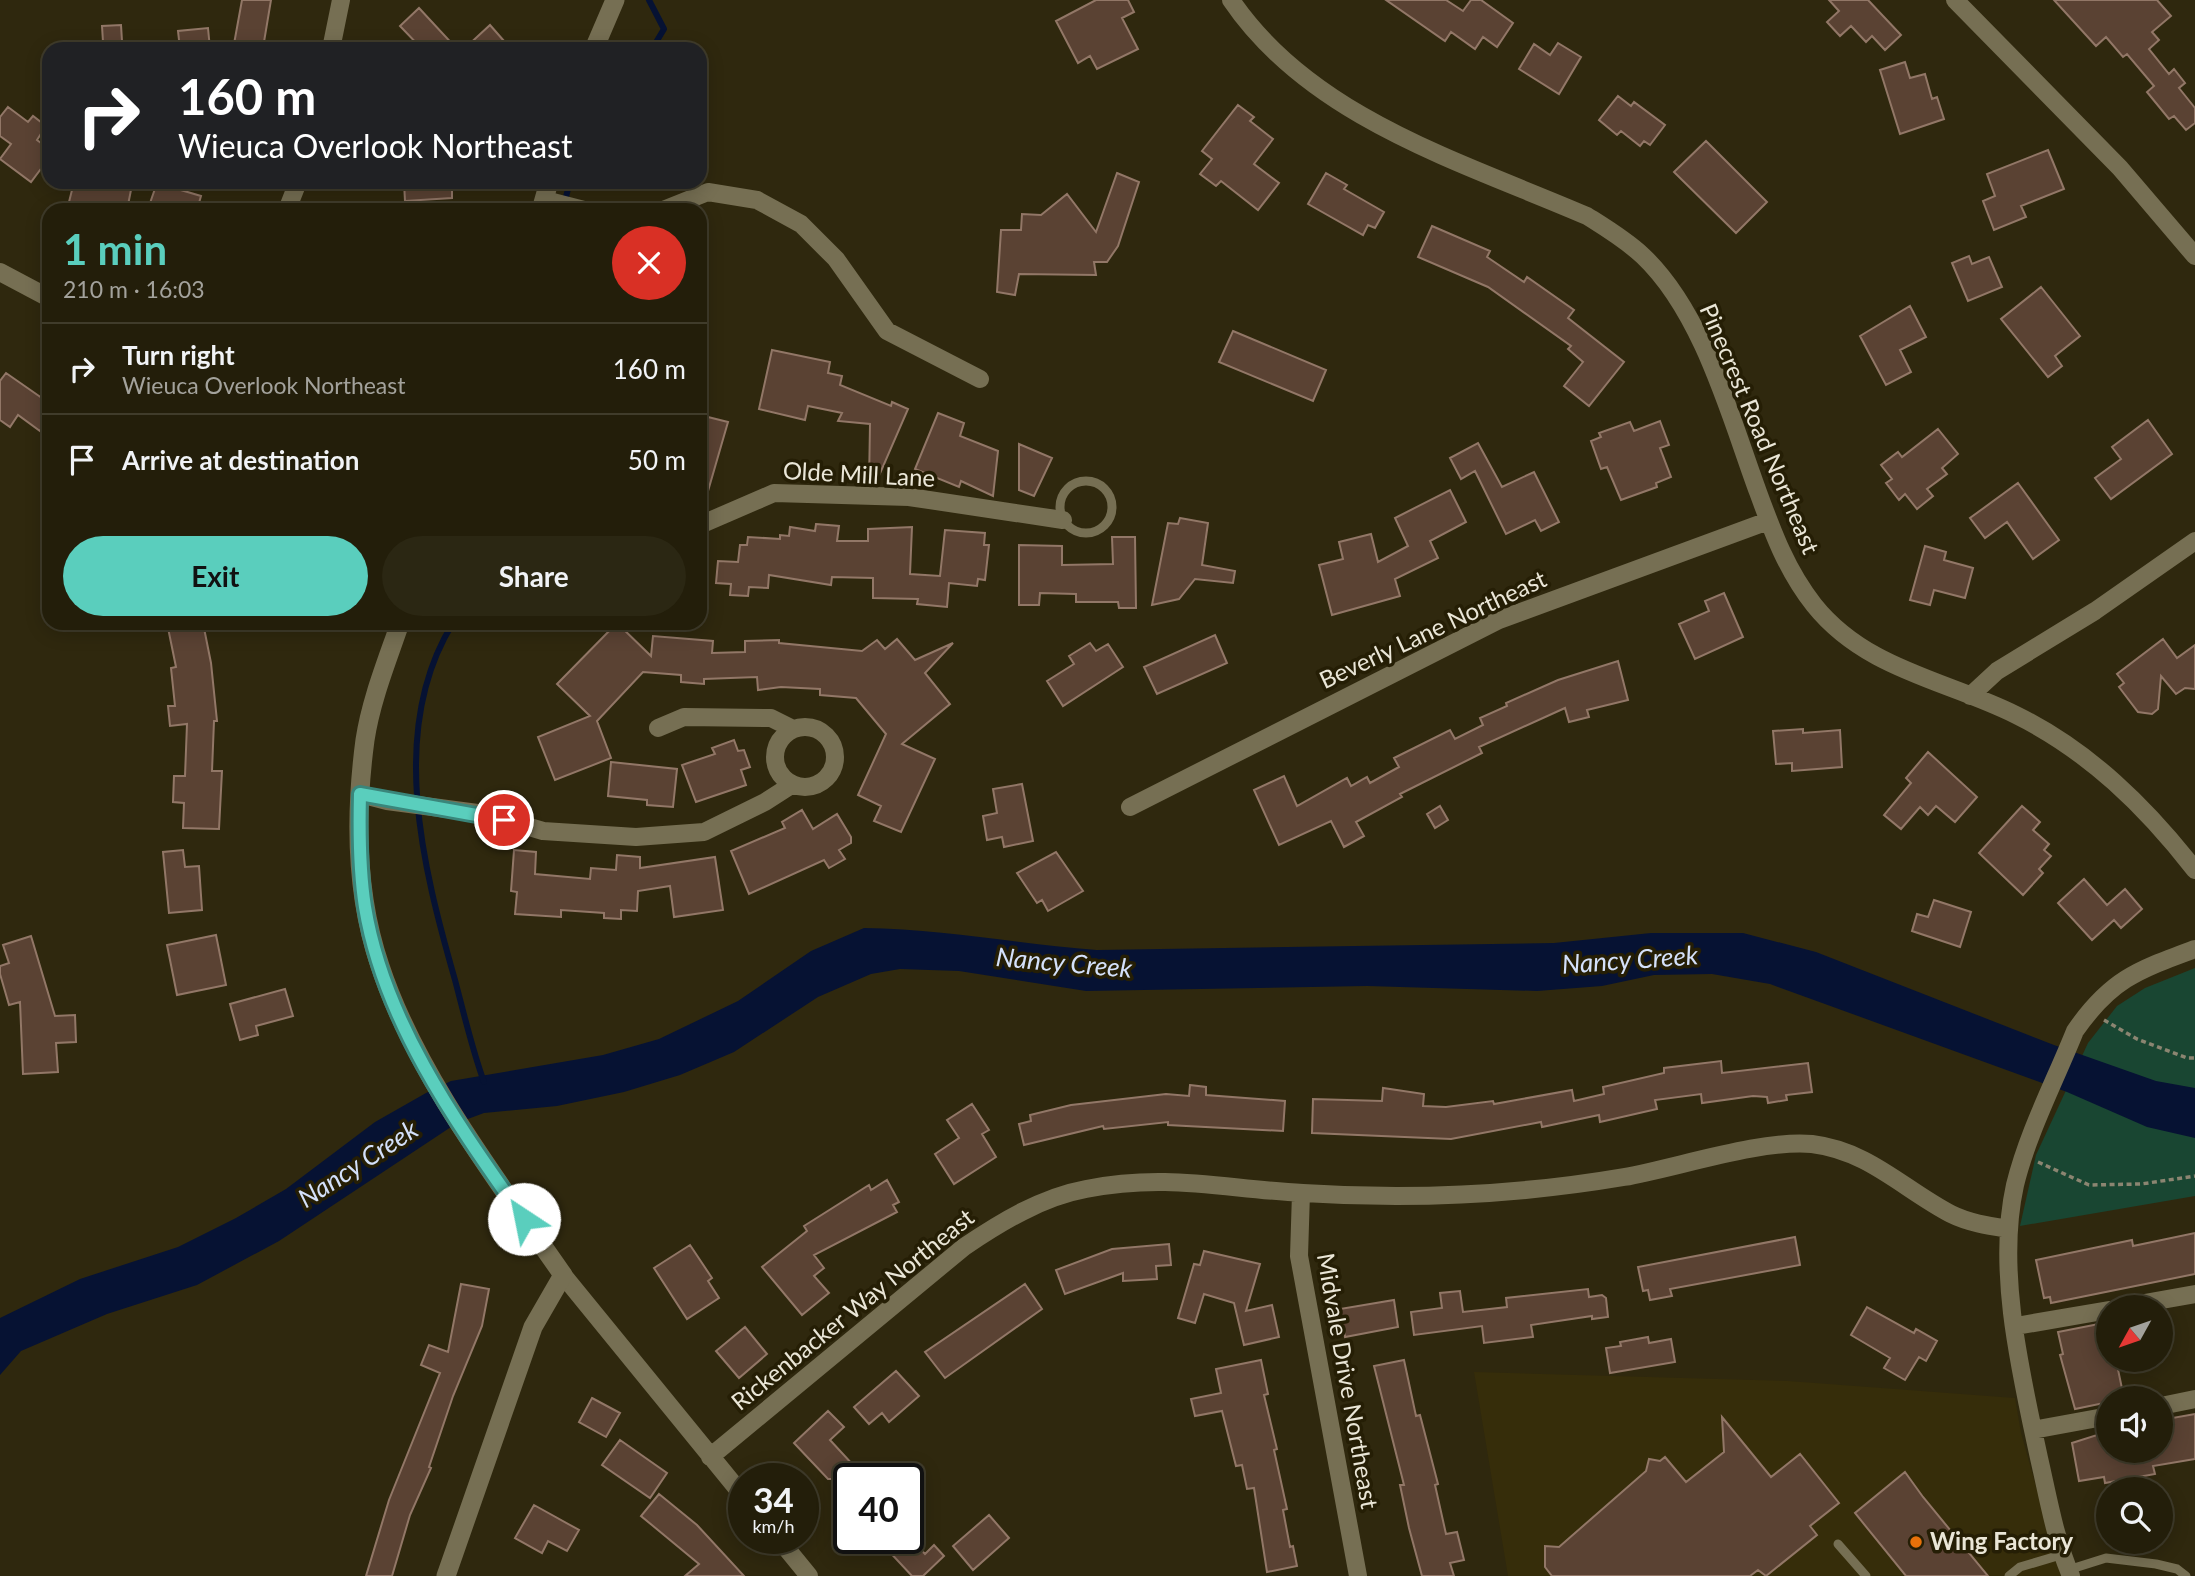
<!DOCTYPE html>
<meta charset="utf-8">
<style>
:root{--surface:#231e0a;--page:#2b2713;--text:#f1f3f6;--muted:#a3a29c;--line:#403c2b;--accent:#5acebd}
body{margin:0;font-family:Lato,sans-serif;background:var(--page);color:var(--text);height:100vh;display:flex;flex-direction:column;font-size:26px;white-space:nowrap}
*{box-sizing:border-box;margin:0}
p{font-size:23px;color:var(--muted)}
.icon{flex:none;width:38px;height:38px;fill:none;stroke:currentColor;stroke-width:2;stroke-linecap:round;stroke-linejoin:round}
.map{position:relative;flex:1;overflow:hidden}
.side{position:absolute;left:42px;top:203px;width:665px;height:427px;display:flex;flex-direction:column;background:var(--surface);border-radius:21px;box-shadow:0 4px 18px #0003,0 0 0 2px var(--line)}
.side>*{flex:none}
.top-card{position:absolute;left:42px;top:42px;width:665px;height:147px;border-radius:21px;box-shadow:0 4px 18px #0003,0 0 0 2px var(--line);background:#202124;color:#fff;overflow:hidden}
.needle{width:46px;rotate:230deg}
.buttons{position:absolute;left:2096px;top:1295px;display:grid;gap:14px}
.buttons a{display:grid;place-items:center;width:77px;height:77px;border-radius:50%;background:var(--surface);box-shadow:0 4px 18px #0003,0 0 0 2px var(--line);font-size:35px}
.speed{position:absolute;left:728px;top:1463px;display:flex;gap:14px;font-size:35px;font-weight:700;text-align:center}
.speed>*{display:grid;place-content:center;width:91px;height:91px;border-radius:50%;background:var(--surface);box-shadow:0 4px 18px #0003,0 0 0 2px var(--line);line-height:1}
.speed small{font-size:18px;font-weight:400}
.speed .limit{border:4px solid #111;border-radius:10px;background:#fff;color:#111}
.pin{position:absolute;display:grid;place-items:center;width:60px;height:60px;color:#fff;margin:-30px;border:4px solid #fff;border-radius:50%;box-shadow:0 2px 7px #0007}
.me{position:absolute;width:77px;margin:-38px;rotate:326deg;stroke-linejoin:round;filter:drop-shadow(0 0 5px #0008)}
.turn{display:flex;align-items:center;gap:24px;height:147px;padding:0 21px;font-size:32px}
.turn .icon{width:91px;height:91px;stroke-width:2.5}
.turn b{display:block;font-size:49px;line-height:60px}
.round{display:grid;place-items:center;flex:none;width:74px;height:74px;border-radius:37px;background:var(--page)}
.overview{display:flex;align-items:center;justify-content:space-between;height:119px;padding:0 21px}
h1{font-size:42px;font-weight:700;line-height:52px;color:var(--accent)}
.action{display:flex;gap:14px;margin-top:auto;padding:14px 21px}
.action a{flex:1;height:80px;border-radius:42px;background:var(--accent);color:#111;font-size:28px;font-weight:700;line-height:80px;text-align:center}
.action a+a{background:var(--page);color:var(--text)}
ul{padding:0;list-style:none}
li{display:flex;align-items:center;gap:21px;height:91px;padding:0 21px;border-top:2px solid var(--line)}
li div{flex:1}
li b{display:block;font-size:26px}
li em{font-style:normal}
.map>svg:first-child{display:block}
.built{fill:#362d0a}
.green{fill:#194632}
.water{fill:#061233}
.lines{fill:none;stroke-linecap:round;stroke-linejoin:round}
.stream{stroke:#061233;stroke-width:6}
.building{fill:#5a4233;stroke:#927767;stroke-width:2}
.path{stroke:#8b8571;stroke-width:3.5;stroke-dasharray:5 3.5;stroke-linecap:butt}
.service{stroke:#766f53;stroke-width:9}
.minor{stroke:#766f53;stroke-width:18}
.tertiary{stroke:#766f53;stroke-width:19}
.route-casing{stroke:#3a867b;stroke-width:18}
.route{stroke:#5acebd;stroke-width:12}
.food-dot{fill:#e8710a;stroke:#251e05;stroke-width:2.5}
.labels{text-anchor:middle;stroke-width:7;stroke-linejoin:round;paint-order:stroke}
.street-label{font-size:24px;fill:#eae6d7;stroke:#251e05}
.poi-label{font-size:24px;font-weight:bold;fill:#eae6d7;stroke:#251e05;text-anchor:start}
.water-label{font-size:26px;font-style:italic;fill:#d4e1fb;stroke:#251e05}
</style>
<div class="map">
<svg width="2195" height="1576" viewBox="0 0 2195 1576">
<rect width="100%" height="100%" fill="#2f280e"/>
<!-- built -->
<path class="built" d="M1474,1372L1788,1381L2015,1398L2021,1433L2061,1576H1508Z"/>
<!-- green -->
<path class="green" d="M2195,968V1196L2020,1226L2036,1155L2088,1043L2117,1006L2145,988Z"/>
<!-- water -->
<path class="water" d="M864,928C943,929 1019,944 1097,950L1554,943L1651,933H1743L1816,952L2054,1045L2156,1081L2195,1088V1138L2147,1127L2067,1092L1770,984L1712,974L1654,975L1602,986L1537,991L1367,986L1086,991L959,971L900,969L871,974L818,997L734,1052L680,1075L624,1092L557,1106L484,1113L457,1123L279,1241L197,1285L107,1314L21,1351L0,1375V1318L80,1279L178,1247L236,1218L286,1189L375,1122L426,1093L451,1081L603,1055L659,1039L738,1001L811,951Z"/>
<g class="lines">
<!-- stream -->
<path class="stream" d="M649,0L664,29L652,49
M564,204L570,182
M453,623C387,729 423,868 455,980C464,1014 472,1049 484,1082"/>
</g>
<!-- building -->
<path class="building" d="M242,0H271L263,48L234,44Z
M1096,0H1128L1134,12L1122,18L1138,49L1097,69L1090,56L1078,63L1056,21Z
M1386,0H1446L1463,11L1471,0H1481L1513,23L1497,47L1483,37L1475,49L1451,32L1445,41Z
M1829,0H1868L1901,35L1885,50L1872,36L1866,42L1851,26L1840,36L1827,22L1839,11Z
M2054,0H2157L2171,16L2152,32L2159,40L2149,49L2169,74L2174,69L2185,83L2179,88L2195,108V123L2186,130L2174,116L2169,119L2147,92L2154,86L2127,54L2123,57L2106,37L2096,46Z
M419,8L457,49H422L400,26Z
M121,25L122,41L103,42L102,26Z
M490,25L511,49H464Z
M208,28L210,49H180L178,31Z
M1558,43L1581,57L1559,94L1519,69L1534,44L1550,55Z
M1905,62L1910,78L1925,74L1932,99L1937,97L1944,119L1900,134L1880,70Z
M1618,96L1631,106L1634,102L1665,125L1650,145L1644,141L1640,146L1621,131L1617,135L1599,120Z
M1238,105L1254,117L1250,121L1273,139L1254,164L1279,183L1258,210L1221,181L1216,186L1200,174L1212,159L1202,151Z
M8,107L28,122L33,116L46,126L37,140L49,149V158L31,182L0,159L11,144L0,136V117Z
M1706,141L1767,202L1736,233L1674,172Z
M2048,150L2064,189L2021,206L2026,217L1994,230L1983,201L1995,196L1987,174Z
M1117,173L1139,182L1118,246L1107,262H1094L1096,275L1019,274L1015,295L997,292L1001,230H1021L1022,214L1041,215L1067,194L1096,232Z
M1326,173L1347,185L1344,189L1384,212L1375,228L1368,225L1363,235L1308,204Z
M74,182L132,185L127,210H67Z
M404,182H452V198L405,201Z
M157,183L201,196L197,210H172L150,203Z
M1432,226L1490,251L1487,257L1524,282L1527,277L1574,310L1568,318L1624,362L1589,406L1564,386L1583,362L1568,349L1571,346L1488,287L1418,257Z
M1969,256L1972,264L1989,257L2002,287L1968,301L1952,263Z
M2041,287L2080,336L2055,356L2062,366L2048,377L2001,319Z
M1910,306L1926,337L1900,350L1911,372L1886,385L1860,336Z
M1233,331L1326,370L1313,401L1219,362Z
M772,350L830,362L828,373L842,376L840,385L891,406L892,402L908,409L875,485L869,484L870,424L838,421L842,413L808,406L805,420L759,409Z
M6,373L49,403V417L40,431L18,415L10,427L0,420V381Z
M938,413L964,423L960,436L998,451L993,496L961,481L959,487L915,469Z
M700,415L728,422L706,498H700Z
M2148,420L2172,454L2111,499L2095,478L2121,459L2112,447Z
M1660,421L1669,445L1660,448L1671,477L1656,483L1657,487L1621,500L1607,467L1601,469L1591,441L1601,437L1599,433L1630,422L1634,431Z
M1938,429L1958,454L1942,468L1947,474L1927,489L1933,496L1917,509L1905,494L1899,500L1886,483L1892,479L1881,465L1898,452L1902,457Z
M1478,443L1502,487L1534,472L1559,522L1541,531L1535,520L1506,534L1475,471L1461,479L1450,458Z
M1019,444L1052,458L1034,496L1019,490Z
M2018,483L2059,540L2033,559L2007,522L1985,538L1970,518Z
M1450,490L1466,522L1430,541L1438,558L1395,579L1400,596L1332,615L1319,565L1343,559L1339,542L1371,534L1378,562L1408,546L1395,518Z
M1180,518L1208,523L1202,565L1235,571L1233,583L1195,579L1179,599L1152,605L1168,523L1178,524Z
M816,524L839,526L837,541H868V529L912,527L910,574L940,576L945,530L985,533L984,545H989L985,580L978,579L977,586L949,583L947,607L917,604L918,599L873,598V578L832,577L831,585L769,575L768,588L749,587L748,596L730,595L731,584L716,583L718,561L738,562L740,545H747L748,537L780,539V535L789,536L790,527L815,531Z
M1112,537H1135L1136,608H1119L1118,602H1076V594L1040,593L1039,605H1019V545L1062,546V565L1113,564Z
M1925,546L1946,552L1944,560L1973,568L1965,598L1934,590L1930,605L1910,600Z
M1724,593L1743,637L1695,659L1679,624L1709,611L1705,601Z
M167,623H203L211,663L217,721H214L212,771H222L219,829L183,828L184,803L173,802L174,776H185L187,724L170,726L168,706H175L171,668L176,667Z
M617,623L651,656L653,636L713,641L712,653L745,652V641L779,640V643L862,651L877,640L885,649L897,639L915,660L953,643L925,673L950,704L902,744L935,759L901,832L874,821L881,806L858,795L886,734L856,698L820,695V689L781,687L758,690L757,677L704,679V684L681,682V675L643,672L597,721L611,758L555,780L538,737L590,716L557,684Z
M1215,635L1227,663L1157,694L1144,667Z
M2163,639L2177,658L2195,645V689L2185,688L2176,694L2161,676L2158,709L2152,714L2138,712L2119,687L2124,683L2117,674Z
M1090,643L1096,651L1108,644L1123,667L1063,706L1047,681L1074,664L1069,656Z
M1618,661L1628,700L1587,710L1589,717L1569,722L1565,708L1479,747L1482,753L1400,794L1402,797L1356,822L1364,836L1344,847L1331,821L1279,845L1254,790L1284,776L1297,806L1347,778L1351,786L1367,777L1370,783L1399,767L1394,758L1450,730L1455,739L1483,725L1480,718L1507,706L1506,703L1558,680Z
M1803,729V733L1840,730L1842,767L1792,771V763L1776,764L1773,731Z
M734,740L738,751L744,750L750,767L741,770L746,785L696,802L682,765L715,754L712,748Z
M1928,752L1977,797L1955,822L1936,806L1928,815L1920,807L1901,829L1884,815L1911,783L1906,778Z
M611,762L677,769L673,807L647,805V800L608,796Z
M1022,784L1033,841L1004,847L1002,837L987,840L983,816L997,813L993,789Z
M1440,806L1448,820L1435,828L1427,814Z
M2022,806L2040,822L2033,830L2049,844L2044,850L2051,856L2039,869L2043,873L2023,895L1979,853Z
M802,810L813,829L837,814L851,837V843L839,850L845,859L829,868L824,860L749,894L731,851L785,828L782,822Z
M183,850L185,867L199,866L202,910L169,913L163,852Z
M514,850L536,852L535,874L590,879L591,868L616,870L617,855L640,857V868L715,857L723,910L674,917L670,886L638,891L637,911L621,910V919L604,918V913L561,910V917L515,914L517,892L511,891Z
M1056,852L1083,891L1048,911L1042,900L1037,903L1017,873Z
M2084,879L2107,905L2125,889L2142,909L2121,928L2114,920L2092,940L2058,903Z
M1934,900L1971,912L1960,947L1912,931L1917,914L1928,917Z
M216,935L226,985L177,995L167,945Z
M31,936L55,1016L75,1015L76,1042L56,1043L58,1072L23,1074L20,1002L9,1005L0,974V966L9,963L3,945Z
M285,989L293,1016L256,1026L258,1035L240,1040L230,1004Z
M1721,1061L1722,1073L1808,1063L1812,1092L1786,1095L1787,1100L1768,1103L1767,1097L1753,1096L1702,1103L1701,1094L1655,1100L1657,1109L1600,1122L1599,1115L1542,1127L1541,1122L1451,1139L1312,1133L1313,1099L1382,1101L1383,1088L1424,1094L1423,1106L1446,1107L1493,1101L1494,1104L1572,1090L1574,1101L1604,1094L1603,1087L1664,1073V1068Z
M1190,1085L1206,1087V1095L1285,1101L1283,1131L1168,1125V1122L1104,1129L1103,1126L1024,1145L1019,1124L1031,1121L1030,1115L1071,1105L1166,1094L1189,1096Z
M972,1104L989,1130L982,1134L996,1157L954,1184L935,1154L959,1138L947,1120Z
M887,1180L899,1202L893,1205L897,1212L814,1255L824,1268L814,1276L829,1293L802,1315L762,1267L807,1231L804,1226L869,1185L871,1190Z
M2195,1233V1274L2051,1303L2050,1297L2044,1298L2036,1260L2132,1240L2133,1246Z
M1795,1237L1800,1265L1670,1289L1672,1296L1650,1300L1648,1290L1643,1291L1638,1267Z
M1169,1244L1171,1265L1156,1266L1157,1279L1123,1281V1273L1065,1294L1056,1270L1112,1249Z
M690,1245L712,1278L708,1281L719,1298L687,1319L654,1268Z
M1204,1251L1260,1264L1246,1311L1272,1305L1279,1337L1244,1345L1234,1303L1204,1294L1195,1323L1178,1318L1194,1264L1200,1265Z
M461,1284L489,1289L482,1326L453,1396L429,1467L431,1468L410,1515L392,1576H366L389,1500L440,1373L421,1365L429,1345L448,1352Z
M1025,1284L1042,1309L945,1378L925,1352Z
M1588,1289L1589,1297L1602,1295L1606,1298L1608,1317L1592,1319V1316L1531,1325L1533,1337L1484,1343L1482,1326L1414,1335L1411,1312L1442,1308L1440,1293L1460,1291L1463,1312L1507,1307L1506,1298Z
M1394,1300L1398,1327L1345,1337L1340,1309Z
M1867,1307L1914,1333L1916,1329L1937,1341L1926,1361L1919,1357L1905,1380L1884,1368L1890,1358L1851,1335Z
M2109,1322V1360H2116L2124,1398H2109V1402L2075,1409L2060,1355L2063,1354L2058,1332Z
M745,1327L767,1354L739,1378L716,1351Z
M1648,1337L1649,1343L1671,1339L1675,1362L1610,1373L1606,1348L1621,1346L1620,1342Z
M1261,1360L1268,1394L1264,1395L1277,1449L1274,1450L1287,1509L1283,1510L1290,1547L1293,1546L1297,1566L1267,1572L1254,1488L1247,1489L1242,1465L1236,1466L1222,1411L1195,1416L1191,1399L1221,1393L1216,1369Z
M1404,1360L1416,1416L1420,1415L1438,1484L1435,1485L1446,1534L1457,1532L1464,1560L1450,1563L1454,1576H1422L1409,1528L1400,1485H1404L1374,1366Z
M896,1371L919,1396L889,1422L882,1413L869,1424L854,1407Z
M592,1398L620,1413L606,1437L579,1422Z
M828,1411L844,1427L830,1440L866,1479H828L794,1443Z
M2195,1414V1459L2153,1466L2155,1474L2105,1483L2104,1477L2079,1481L2072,1443L2100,1434V1437L2109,1435V1451H2161V1420Z
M1722,1417L1771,1477L1800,1454L1839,1503L1810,1526L1817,1535L1766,1576L1758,1570L1750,1576H1552L1545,1567V1546L1559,1547L1646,1471L1649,1459L1660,1461L1665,1457L1686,1482L1724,1452Z
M620,1440L667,1473L650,1498L602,1465Z
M1905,1472L1923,1497L1988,1576H1906L1855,1513Z
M659,1494L697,1525L744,1576H685L699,1564L641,1516Z
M534,1505L579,1530L567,1551L548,1541L542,1553L515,1538Z
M989,1515L1009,1538L973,1570L953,1546Z
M894,1538H910L925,1554L934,1545L944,1556L923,1576H912L885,1547Z"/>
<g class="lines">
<!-- path -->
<path class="path" d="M2104,1020L2137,1039L2187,1058H2195
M2038,1162L2089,1185L2141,1184L2195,1176"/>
<!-- service -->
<path class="service" d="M1060 507a26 26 0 1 1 52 0a26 26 0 1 1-52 0Z
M1838,1544L1866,1576
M2068,1570L2106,1558L2156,1564L2177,1569L2186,1576
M2009,1576L2020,1567L2064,1554"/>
<!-- minor -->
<path class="minor" d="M1231,0C1311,118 1462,162 1587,216C1606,228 1626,240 1643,256C1703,313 1730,416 1758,492C1773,533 1787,571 1814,605C1866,670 1946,680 2016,715C2089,751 2146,807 2195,870
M1955,0L2120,168L2195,256
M331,49L341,0
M545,200L584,210
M287,210L298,182
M663,210L708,192L757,200L801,224L836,259L887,331L980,379
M0,272L49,298
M700,525L774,493L909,497L1063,520
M1970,696L1997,671L2095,611L2195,541
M775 757a30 30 0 1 1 60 0a30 30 0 1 1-60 0Z
M658,728L684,717L771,718L793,729
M360,794L387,801L485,814L543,831L636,837L704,832L765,802L793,784
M1130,807L1499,620L1768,521
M1301,1193L1299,1256L1358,1576
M563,1275L744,1497
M2122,1307L2195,1294
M2016,1326L2109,1310
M2161,1406L2195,1399
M2033,1430L2109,1416
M710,1457L964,1247C1001,1222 1042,1197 1086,1189C1167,1173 1224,1189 1303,1193C1410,1200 1518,1195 1624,1177C1676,1168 1762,1139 1812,1144C1869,1151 1903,1189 1951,1214C1969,1223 1990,1226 2009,1229
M778,1538L809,1576
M2071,1576C2055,1539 2048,1497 2039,1458C2021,1374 1996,1270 2015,1185C2028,1132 2055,1081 2075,1031C2111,979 2138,970 2195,949"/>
<!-- tertiary -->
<path class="tertiary" d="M594,49L615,0
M541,210L549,182
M400,623C387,661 371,700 365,740C355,815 355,893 380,966C416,1075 498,1181 563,1275L533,1327L446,1576"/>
</g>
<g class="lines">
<defs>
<path id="route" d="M504,820L360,794C359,832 359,869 365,907C384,1023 458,1125 524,1219"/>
</defs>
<!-- route casing -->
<use href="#route" class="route-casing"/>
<!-- route -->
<use href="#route" class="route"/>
</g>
<!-- markers -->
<circle class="food-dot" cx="1916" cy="1542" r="7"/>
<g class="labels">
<!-- street labels -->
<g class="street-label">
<text transform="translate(1759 429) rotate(67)" y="8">Pinecrest Road Northeast</text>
<text transform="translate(859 475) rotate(3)" y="8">Olde Mill Lane</text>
<text transform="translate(1433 630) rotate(-25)" y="8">Beverly Lane Northeast</text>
<text transform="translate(853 1310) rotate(-39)" y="8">Rickenbacker Way Northeast</text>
<text transform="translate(1347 1381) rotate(80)" y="8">Midvale Drive Northeast</text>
</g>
<!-- poi labels -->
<g class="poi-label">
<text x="1930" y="1550">Wing Factory</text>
</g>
<!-- water labels -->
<g class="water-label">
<text transform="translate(1630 960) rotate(-4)" y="9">Nancy Creek</text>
<text transform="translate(1064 963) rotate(5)" y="9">Nancy Creek</text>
<text transform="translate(358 1164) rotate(-33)" y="9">Nancy Creek</text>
</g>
</g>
</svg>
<div class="buttons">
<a><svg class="needle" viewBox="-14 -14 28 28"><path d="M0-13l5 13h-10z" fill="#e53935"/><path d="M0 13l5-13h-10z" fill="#a3a29c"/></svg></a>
<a><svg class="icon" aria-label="sound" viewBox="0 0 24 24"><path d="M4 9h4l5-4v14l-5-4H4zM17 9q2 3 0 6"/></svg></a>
<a><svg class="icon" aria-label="search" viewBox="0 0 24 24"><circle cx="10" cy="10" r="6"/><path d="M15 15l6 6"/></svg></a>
</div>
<div class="speed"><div>34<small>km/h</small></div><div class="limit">40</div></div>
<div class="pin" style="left:504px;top:820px;background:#d93025"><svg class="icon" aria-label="arrive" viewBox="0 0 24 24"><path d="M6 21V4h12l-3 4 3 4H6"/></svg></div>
<svg class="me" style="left:524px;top:1219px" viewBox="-20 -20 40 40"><circle r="19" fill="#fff"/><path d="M0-13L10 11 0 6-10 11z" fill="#5acebd"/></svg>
<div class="top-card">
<div class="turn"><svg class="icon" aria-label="right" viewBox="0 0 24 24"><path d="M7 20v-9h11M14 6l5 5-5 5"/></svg><div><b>160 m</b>Wieuca Overlook Northeast</div></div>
</div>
<section class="side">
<div class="overview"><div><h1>1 min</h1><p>210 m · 16:03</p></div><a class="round" style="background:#d93025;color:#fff"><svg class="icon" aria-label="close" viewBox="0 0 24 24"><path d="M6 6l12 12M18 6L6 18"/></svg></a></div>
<ul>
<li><svg class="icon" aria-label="right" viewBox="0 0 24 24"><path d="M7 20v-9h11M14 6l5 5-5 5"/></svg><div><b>Turn right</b><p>Wieuca Overlook Northeast</p></div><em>160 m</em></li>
<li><svg class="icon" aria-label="arrive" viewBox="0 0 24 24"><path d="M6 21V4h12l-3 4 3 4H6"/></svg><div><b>Arrive at destination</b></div><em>50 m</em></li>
</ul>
<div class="action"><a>Exit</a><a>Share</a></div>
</section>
</div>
